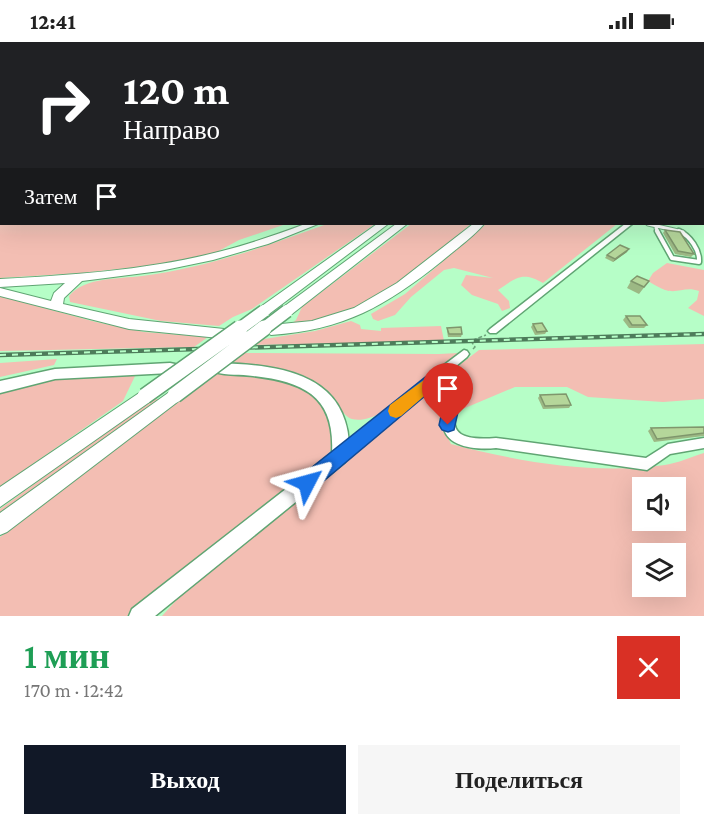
<!DOCTYPE html>
<html lang="ru">
<meta charset="utf-8">
<style>
:root{--surface:#fff;--page:#f6f6f6;--text:#222;--muted:#767676;--accent:#111827}
body{margin:0;font-family:"Crimson Pro",serif;background:var(--page);color:var(--text);height:100vh;display:flex;flex-direction:column;font-size:22px;white-space:nowrap}
*{box-sizing:border-box;margin:0}
p{font-size:20px;color:var(--muted)}
.icon{flex:none;width:33px;height:33px;fill:none;stroke:currentColor;stroke-width:2;stroke-linecap:round;stroke-linejoin:round}
.map{position:relative;height:574px;overflow:hidden}
.drawer{display:flex;flex-direction:column;background:var(--surface);flex:1}
.drawer>*{flex:none}
.hud{position:absolute;left:0px;top:0px;width:705px;height:183px;box-shadow:0 6px 24px #0002;background:#202124;color:#fff;overflow:hidden}
.controls{position:absolute;left:632px;top:435px;display:grid;gap:12px}
.controls a{display:grid;place-items:center;width:54px;height:54px;border-radius:0px;background:var(--surface);box-shadow:0 6px 24px #0002;font-size:30px}
.pin{position:absolute;display:grid;place-items:center;width:51px;height:51px;color:#fff;margin:-62px -26px;border-radius:50% 50% 50% 0;rotate:-45deg;box-shadow:0 0 6px #0007}
.pin .icon{rotate:45deg}
.me{position:absolute;width:66px;margin:-33px;rotate:51deg;stroke-linejoin:round;filter:drop-shadow(0 0 4px #0008)}
.turn{display:flex;align-items:center;gap:21px;height:126px;padding:0 24px;font-size:27px}
.turn .icon{width:78px;height:78px;stroke-width:2.5}
.turn b{display:block;font-size:42px;line-height:51px}
.then{display:flex;align-items:center;height:57px;padding:0 24px;background:#0003;gap:12px;font-size:22px}
.round{display:grid;place-items:center;flex:none;width:63px;height:63px;border-radius:0px;background:var(--page)}
.summary{display:flex;align-items:center;justify-content:space-between;height:102px;padding:0 24px}
h1{font-size:36px;font-weight:600;line-height:45px;color:#1e9e55}
.cta{display:flex;gap:12px;margin-top:auto;padding:12px 24px}
.cta a{flex:1;height:69px;border-radius:0px;background:var(--accent);color:#fff;font-size:24px;font-weight:600;line-height:69px;text-align:center}
.cta a+a{background:var(--page);color:var(--text)}
.status{display:flex;justify-content:space-between;align-items:center;height:42px;padding:0 30px;background:var(--surface);direction:ltr}
.status svg{height:16px;fill:currentColor}
.map>svg:first-child{display:block}
.green{fill:#f3beb3;fill-rule:evenodd}
.lines{fill:none;stroke-linecap:round;stroke-linejoin:round}
.lane-far1-casing{stroke:#60a573;stroke-width:5}
.lane-casing{stroke:#60a573;stroke-width:7}
.street-casing{stroke:#60a573;stroke-width:3}
.secondary-casing{stroke:#60a573;stroke-width:3}
.primary-casing{stroke:#60a573;stroke-width:2}
.path{stroke:#6ea47b;stroke-width:1.5;stroke-dasharray:4 2;stroke-linecap:butt}
.lane-far1{stroke:#fff;stroke-width:3}
.lane{stroke:#fff;stroke-width:4}
.street{fill:#fff;fill-rule:evenodd}
.secondary{fill:#fff;fill-rule:evenodd}
.primary{fill:#fff;fill-rule:evenodd}
.rail-casing{stroke:#4d7c5a;stroke-width:4.5}
.rail{stroke:#b6fec7;stroke-width:2;stroke-dasharray:6;stroke-linecap:butt}
.primary-bridge-far1-casing{stroke:#60a573;stroke-width:15;stroke-linecap:butt}
.primary-bridge-casing{stroke:#60a573;stroke-width:18;stroke-linecap:butt}
.primary-bridge-far1{stroke:#fff;stroke-width:12}
.primary-bridge{stroke:#fff;stroke-width:15}
.wall{fill:#9cb884}
.shaded-wall{fill:#7f966c}
.building{fill:#b5d69a;stroke:#7f966c;stroke-width:1.5}
.route{fill:#1a73e8;stroke:#114b97;stroke-width:1.5}
.slow{fill:#f59e0b}
</style>
<div class="status"><b>12:41</b><svg viewBox="0 0 49 12"><path d="M0 12V9h3v3zM5 12V6h3v6zM10 12V3h3v9zM15 12V0h3v12zM26 1h20v11H26zM47 4h2v5h-2z"/></svg></div>
<div class="map">
<svg width="704" height="574" viewBox="0 0 704 574">
<rect width="100%" height="100%" fill="#b6fec7"/>
<!-- green -->
<path class="green" d="M0,149L2,182H286L239,198L215,211L165,222L82,231L0,236Z
M327,182H375L252,267L233,275L219,284L161,279L70,260L69,254C85,235 118,237 142,234C205,226 267,204 327,182Z
M411,182H471C417,226 363,277 290,283L296,278L302,265Z
M486,182H617L543,241C522,229 516,236 498,248L509,259L510,266L502,269L498,262L472,253L461,243L466,233L493,236L454,226L444,228L411,255L395,273L378,279L373,277L371,272L405,252Z
M667,221L704,228V274L688,266L697,258L699,249C685,244 678,252 665,248C660,246 653,242 648,239L653,231Z
M0,254L96,280L144,290L208,295L194,305L0,309Z
M351,279L360,283L361,287L381,289V286L441,284L444,299L251,303L258,298L315,289Z
M704,302V357L663,360L588,355L567,345H515L439,377L451,402C519,420 595,433 665,423C678,421 691,415 704,411V574H162L182,552L438,342L461,344L453,328L479,308ZM642,446H675V478H642ZM642,512H675V544H642Z
M240,311L439,312L459,311C436,329 382,385 352,377C345,376 331,354 324,348C298,325 261,323 228,320Z
M57,317L54,323L0,335V321Z
M218,328C240,332 267,333 288,340C315,350 344,376 331,408C328,414 320,420 315,425L127,574H0V495Z
M136,332L123,359L0,445V350L58,337Z
M151,357H159L0,474V467Z"/>
<g class="lines">
<defs>
<path id="lane-far1" d="M648,182L683,190
M656,186L658,190"/>
<path id="lane" d="M657,189L672,216L699,220C700,208 690,194 679,189"/>
<path id="street" d="M625,182H632L496,291H490L488,289L490,287Z
M464,308L467,309L469,312L467,315L450,329L455,332L461,343C451,382 445,400 496,396L646,416L668,402L704,396V406L670,412L647,428L496,406C477,408 444,406 443,381C442,368 448,355 451,343L443,335L344,419L340,421L336,419L334,415L336,411L440,326Z"/>
<path id="secondary" d="M170,321L175,322L177,326L175,330L170,331L55,337L0,351V339L55,327Z
M220,321C266,323 329,327 345,379C349,391 351,409 345,420L155,574H129L132,567L332,411C335,355 305,340 253,334C241,332 227,334 215,330L213,326L215,322Z"/>
<path id="primary" d="M305,182H318L268,202L213,218L160,229L82,239L64,256L63,262L129,277L224,287L226,291L224,295L219,296L129,287L0,254V246L51,259L54,251L65,241L0,245V237C74,233 150,228 222,209C250,202 278,192 305,182Z
M377,182H388L269,272H259L258,269L259,266Z
M396,182H407L292,272H282L281,269L282,266Z
M473,182H484C472,196 456,207 442,219C386,264 344,288 271,293L264,288L271,283L312,279L354,266L397,241Z
M175,346L180,348L183,353L180,358L7,490L0,493V471Z
M145,347L151,349L153,354L151,359L0,465V445Z"/>
</defs>
<!-- lane-far1 casing -->
<use href="#lane-far1" class="lane-far1-casing"/>
<!-- lane casing -->
<use href="#lane" class="lane-casing"/>
<!-- street casing -->
<use href="#street" class="street-casing"/>
<!-- secondary casing -->
<use href="#secondary" class="secondary-casing"/>
<!-- primary casing -->
<use href="#primary" class="primary-casing"/>
<!-- path -->
<path class="path" d="M473,307L475,305L471,299L486,293"/>
<!-- lane-far1 -->
<use href="#lane-far1" class="lane-far1"/>
<!-- lane -->
<use href="#lane" class="lane"/>
<!-- street -->
<use href="#street" class="street"/>
<!-- secondary -->
<use href="#secondary" class="secondary"/>
<!-- primary -->
<use href="#primary" class="primary"/>
<defs>
<path id="rail" d="M0,313L704,292"/>
</defs>
<!-- rail casing -->
<use href="#rail" class="rail-casing"/>
<!-- rail -->
<use href="#rail" class="rail"/>
<defs>
<path id="primary-bridge-far1" d="M238,288L264,269
M262,288L287,269"/>
<path id="primary-bridge" d="M175,353L264,286
M145,354L240,286"/>
</defs>
<!-- primary-bridge-far1 casing -->
<use href="#primary-bridge-far1" class="primary-bridge-far1-casing"/>
<!-- primary-bridge casing -->
<use href="#primary-bridge" class="primary-bridge-casing"/>
<!-- primary-bridge-far1 -->
<use href="#primary-bridge-far1" class="primary-bridge-far1"/>
<!-- primary-bridge -->
<use href="#primary-bridge" class="primary-bridge"/>
</g>
<!-- wall -->
<path class="wall" d="M665,188L694,212L691,215L675,212L663,191Z
M627,210L613,220L605,216L607,213Z
M631,239H649L639,252L627,246Z
M626,274L647,283L644,286H629L623,278Z
M533,282L547,289L545,292L535,293L531,285Z
M447,286L462,292L461,295H448L447,289Z
M540,353L571,363L569,366L543,367L538,356Z
M704,385V394L654,400L648,389L651,386Z"/>
<!-- shaded-wall -->
<path class="shaded-wall" d="M629,207L627,210L613,220L615,217Z"/>
<!-- building -->
<path class="building" d="M665,188L680,190L694,212L678,209Z
M620,203L629,207L615,217L607,213Z
M637,234L649,239L644,245L631,239Z
M626,274H640L647,283H632Z
M542,281L547,289L537,290L533,282Z
M461,285L462,292H449L447,286Z
M566,352L571,363L545,364L540,353Z
M704,385V391L657,397L651,386Z"/>
<!-- sky -->
<linearGradient id="sky" x2="0" y2="1"><stop stop-color="#a2aee0"/><stop offset="0.59" stop-color="#deffe6"/><stop offset="1" stop-color="#deffe6" stop-opacity="0"/></linearGradient>
<rect width="704" height="194" fill="url(#sky)"/>
<!-- route -->
<path class="route" d="M443,323L456,330L464,343L454,388L448,390L442,388L439,383L448,343L444,338L314,447L307,450L301,447L298,441L301,434L438,325Z"/>
<!-- slow -->
<path class="slow" d="M432,332L437,334L440,338L437,343L401,374L396,376L390,374L388,369L390,363Z"/>
</svg>
<div class="controls">
<a><svg class="icon" aria-label="sound" viewBox="0 0 24 24"><path d="M4 9h4l5-4v14l-5-4H4zM17 9q2 3 0 6"/></svg></a>
<a><svg class="icon" aria-label="layers" viewBox="0 0 24 24"><path d="M12 4l9 5-9 5-9-5zM3 14l9 5 9-5"/></svg></a>
</div>
<div class="pin" style="left:448px;top:383px;background:#d93025"><svg class="icon" aria-label="arrive" viewBox="0 0 24 24"><path d="M6 21V4h12l-3 4 3 4H6"/></svg></div>
<svg class="me" style="left:307px;top:441px" viewBox="-20 -20 40 40"><path d="M0-17L14 15 0 8-14 15z" fill="#1a73e8" stroke="#fff" stroke-width="4"/></svg>
<div class="hud">
<div class="turn"><svg class="icon" aria-label="right" viewBox="0 0 24 24"><path d="M7 20v-9h11M14 6l5 5-5 5"/></svg><div><b>120 m</b>Направо</div></div>
<div class="then">Затем<svg class="icon" aria-label="arrive" viewBox="0 0 24 24"><path d="M6 21V4h12l-3 4 3 4H6"/></svg></div>
</div>
</div>
<section class="drawer">
<div class="summary"><div><h1>1 мин</h1><p>170 m · 12:42</p></div><a class="round" style="background:#d93025;color:#fff"><svg class="icon" aria-label="close" viewBox="0 0 24 24"><path d="M6 6l12 12M18 6L6 18"/></svg></a></div>
<div class="cta"><a>Выход</a><a>Поделиться</a></div>
</section>
